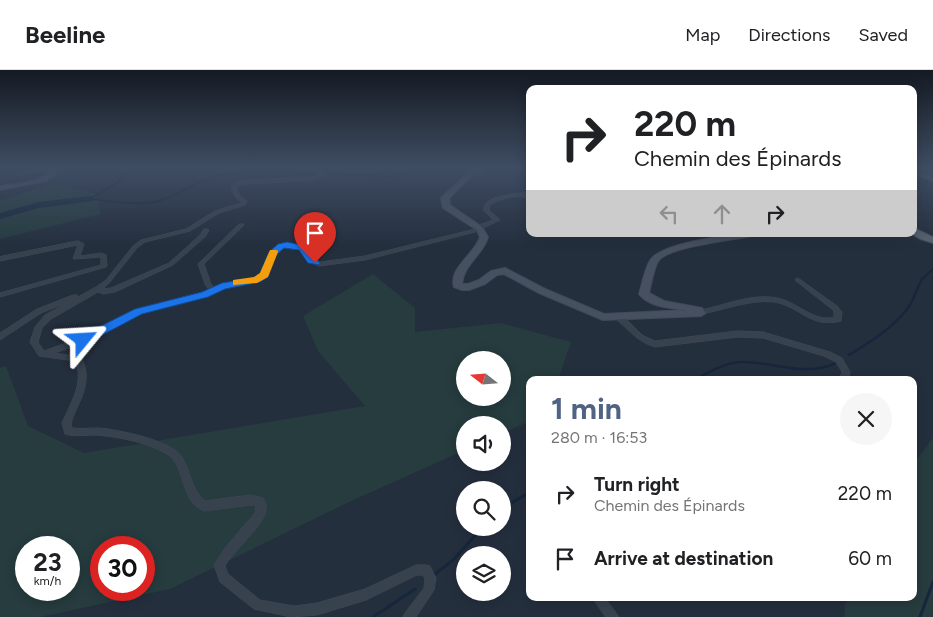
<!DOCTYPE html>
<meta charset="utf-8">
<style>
:root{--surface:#fff;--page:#f6f6f6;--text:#202124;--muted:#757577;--line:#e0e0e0;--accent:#506383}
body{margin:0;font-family:Figtree,sans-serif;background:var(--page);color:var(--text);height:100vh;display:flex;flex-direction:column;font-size:19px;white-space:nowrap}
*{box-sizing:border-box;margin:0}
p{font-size:16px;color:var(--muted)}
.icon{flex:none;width:28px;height:28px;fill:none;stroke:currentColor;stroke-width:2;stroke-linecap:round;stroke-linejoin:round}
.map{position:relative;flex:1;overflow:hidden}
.drawer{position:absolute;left:526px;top:306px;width:391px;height:225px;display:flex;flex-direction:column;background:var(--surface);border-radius:10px;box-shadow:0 2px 12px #0003}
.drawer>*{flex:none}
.top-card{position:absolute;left:526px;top:15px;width:391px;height:152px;border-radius:10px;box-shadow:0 2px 12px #0003;background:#fff;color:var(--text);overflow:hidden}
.needle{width:32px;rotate:287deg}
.buttons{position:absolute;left:456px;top:281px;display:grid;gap:10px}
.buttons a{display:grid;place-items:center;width:55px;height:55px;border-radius:50%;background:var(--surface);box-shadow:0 2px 12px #0003;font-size:25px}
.speed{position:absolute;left:15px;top:466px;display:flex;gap:10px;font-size:25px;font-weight:700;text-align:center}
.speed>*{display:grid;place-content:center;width:65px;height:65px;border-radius:50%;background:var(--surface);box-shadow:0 2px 12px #0003;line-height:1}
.speed small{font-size:12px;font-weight:400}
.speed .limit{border:8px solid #d22;background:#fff;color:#111}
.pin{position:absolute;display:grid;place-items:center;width:42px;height:42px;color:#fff;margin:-51px -21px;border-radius:50% 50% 50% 0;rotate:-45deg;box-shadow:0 0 5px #0007}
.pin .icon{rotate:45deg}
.me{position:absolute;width:55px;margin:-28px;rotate:63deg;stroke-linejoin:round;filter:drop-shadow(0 0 4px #0008)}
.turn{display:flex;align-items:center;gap:18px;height:105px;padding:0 25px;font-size:22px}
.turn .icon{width:65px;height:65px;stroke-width:2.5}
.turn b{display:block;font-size:35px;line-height:42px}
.lanes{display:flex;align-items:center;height:48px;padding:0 25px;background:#0003;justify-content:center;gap:25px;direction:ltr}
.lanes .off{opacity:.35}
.round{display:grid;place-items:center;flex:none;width:52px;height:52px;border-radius:26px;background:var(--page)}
.head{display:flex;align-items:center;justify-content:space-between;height:85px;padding:0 25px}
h1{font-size:30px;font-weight:700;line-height:38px;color:var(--accent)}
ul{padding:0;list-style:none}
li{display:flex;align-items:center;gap:15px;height:65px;padding:0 25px}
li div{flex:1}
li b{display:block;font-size:19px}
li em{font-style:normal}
header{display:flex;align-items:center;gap:30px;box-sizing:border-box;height:70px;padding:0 25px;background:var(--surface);border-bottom:1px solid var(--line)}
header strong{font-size:24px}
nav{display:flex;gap:28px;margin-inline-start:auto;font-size:18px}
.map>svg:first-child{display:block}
.green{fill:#263c3f;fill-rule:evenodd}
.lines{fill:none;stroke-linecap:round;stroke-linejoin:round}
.stream-far2{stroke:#17263c;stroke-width:2}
.stream-far1{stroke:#17263c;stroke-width:2.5}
.stream{stroke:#17263c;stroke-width:3}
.river{fill:#17263c;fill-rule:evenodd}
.street-casing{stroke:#414a57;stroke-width:1}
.secondary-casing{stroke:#414a57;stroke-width:2}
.primary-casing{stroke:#414a57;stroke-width:2}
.street{fill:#38414e;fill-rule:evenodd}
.secondary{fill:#465061;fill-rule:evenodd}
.primary{fill:#56606e;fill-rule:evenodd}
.route{fill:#1a73e8;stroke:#114b97}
.slow{fill:#f59e0b}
</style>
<header>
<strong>Beeline</strong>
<nav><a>Map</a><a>Directions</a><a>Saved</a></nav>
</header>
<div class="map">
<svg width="933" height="547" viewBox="0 0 933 547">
<rect width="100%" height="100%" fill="#242f3e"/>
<!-- green -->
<path class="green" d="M55,113L96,124L101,144L0,169V131Z
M373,204L415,238V262L501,253L571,272L558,310H530V351L503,363L502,355H465V380L349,432L170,519L40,547H0V298L6,296L28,356L84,383L365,336L318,281L303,246ZM465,290H502V328H465ZM26,478H69V520H26ZM101,478H144V520H101Z
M933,368V547H844L845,535L848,528H914V393Z"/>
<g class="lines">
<!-- stream-far2 -->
<path class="stream-far2" d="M330,104L394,107L429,98
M91,128L117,113L131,98
M89,129C108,130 127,135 147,133C170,131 189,115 211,108C246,98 282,102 318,104
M921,210L933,199"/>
<!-- stream-far1 -->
<path class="stream-far1" d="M849,285C870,272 893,258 908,238C914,230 917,218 922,209
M695,310C709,302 724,293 741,292C774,291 804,308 836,293"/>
<!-- stream -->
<path class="stream" d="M502,439L530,422
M435,504L453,490L482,458
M373,547L415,519
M920,547L933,512"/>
<!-- river -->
<path class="river" d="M89,126L93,127V131L39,138L0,149V143L38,132Z"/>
<defs>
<path id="street" d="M41,98H54L19,106L16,104Z
M88,98H93L91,100Z
M307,98H315L327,104L310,111L244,114L238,116L237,119L240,126L247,131L245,135L219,143L190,161L145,172L137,178L110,212L103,219L111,218L169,193L200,165L204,159H208L209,160L205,167L173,195L115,222L103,224L98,222L51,249L42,258L38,272L44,281L80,268L137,239L203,223L209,220L205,214L198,194L239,154H243L244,155L204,194L211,214L214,217C227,211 244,213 256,208C261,205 263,200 265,195C274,172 281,171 304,177L314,190L320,192L365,186L475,159L472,157L473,156L482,154L493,150L483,140C484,136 484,135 487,132C493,126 519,122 528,123L530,125V130C517,122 506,129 492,133L490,135L489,140L500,150L483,158V160L365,190L319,196L310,192L300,179L287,177L279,179L275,184L267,205L259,211L224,218L207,227L141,243L86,272L54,283L81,287C91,306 85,321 76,340C74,346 70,351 72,358C81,359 90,358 99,358C119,360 171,370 182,387C191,402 191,420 205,431L251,425L263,428C265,431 267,435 266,439C265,455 234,480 225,496L228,504L260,530L294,536L317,533L365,519L416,495H426L430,496L436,508L434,520L416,547H403L405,543L424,518L425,509L423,505H417L366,530L317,545L291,547L254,539L220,512L214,495L225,478L255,443L256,435H251L204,441C179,431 187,397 167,384C147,372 119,367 96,365C85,365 75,367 65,364L62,353C70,334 85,312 75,291L39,286L30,272L35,257L45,245L71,231L41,243L0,270V263L37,239L73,225H77L78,227L96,217L106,210L133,176L141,170L186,159L215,141L241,133V132L236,128L231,119L234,114L243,110L309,107L319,104Z
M480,98H485L481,104L472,105L469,103L472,101H478Z
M78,171L84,174L80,186L101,183L106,185L107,196L106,197L0,227V223L101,195V187L74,189L73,188L78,175L0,191V187Z
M798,208L837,236L842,242L841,251C810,259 800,236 774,232C750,229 725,240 701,244L697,242L701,240C725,235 752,223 777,228C796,231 814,253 834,247V242L833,240L796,211L795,210Z
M616,245H622L642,265L655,271L737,261L763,262L830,282L842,288L850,302L849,307L846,310H836L841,305L842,302L836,292L824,286L763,268L737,267L655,277L647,274L637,268L616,249L615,247Z
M593,528H605L619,547H606Z"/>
<path id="secondary" d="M52,98H59L53,107L46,111L0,120V116C17,113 43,114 52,98Z
M473,98H480L449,128L450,135L482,157L488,167C483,185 463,195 462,214H468L479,210L491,201L505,198L545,219L604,244L687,240C671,238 651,238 639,224C642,215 646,193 652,188C667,172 734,163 756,164L752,166C732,170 672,176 659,190C654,196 651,215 649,223L664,231L702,238L706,243L701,246L603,250L539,223L504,204L497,205L485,214L469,220H462L454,217C448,198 475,184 480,167L477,160L443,138L441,128Z
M914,100L933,107V111L914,104Z"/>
<path id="primary" d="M914,158L933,167V173L920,169L912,164H914Z"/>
</defs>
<!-- street casing -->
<use href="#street" class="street-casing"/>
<!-- secondary casing -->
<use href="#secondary" class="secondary-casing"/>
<!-- primary casing -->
<use href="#primary" class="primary-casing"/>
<!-- street -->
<use href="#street" class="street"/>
<!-- secondary -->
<use href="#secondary" class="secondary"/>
<!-- primary -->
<use href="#primary" class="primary"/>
</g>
<!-- sky -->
<linearGradient id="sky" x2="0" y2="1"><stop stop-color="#141a22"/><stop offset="0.56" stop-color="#3f4d63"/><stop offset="1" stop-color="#3f4d63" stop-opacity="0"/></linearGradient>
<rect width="933" height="175" fill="url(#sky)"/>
<!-- route -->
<path class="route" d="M287,172L306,176L320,193L319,195L308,193L299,180L284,178L276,185L268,207L260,212L225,219L208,227L142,244L87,273L83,274L77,270L79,267L135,239L202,222L222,213L254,208L260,203L269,182L278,174Z"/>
<!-- slow -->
<path class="slow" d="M270,180H277L278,182L268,207L257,213L233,215V210L254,207L260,203Z"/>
</svg>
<div class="buttons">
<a><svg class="needle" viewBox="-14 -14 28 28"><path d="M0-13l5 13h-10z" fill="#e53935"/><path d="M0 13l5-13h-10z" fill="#757577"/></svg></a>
<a><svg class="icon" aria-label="sound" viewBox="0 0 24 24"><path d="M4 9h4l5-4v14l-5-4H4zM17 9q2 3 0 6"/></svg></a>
<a><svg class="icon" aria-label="search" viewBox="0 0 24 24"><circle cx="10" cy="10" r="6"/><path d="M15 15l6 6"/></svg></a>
<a><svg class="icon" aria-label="layers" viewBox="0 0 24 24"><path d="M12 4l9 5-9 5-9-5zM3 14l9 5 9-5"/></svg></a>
</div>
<div class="speed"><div>23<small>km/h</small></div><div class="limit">30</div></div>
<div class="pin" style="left:315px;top:193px;background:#d93025"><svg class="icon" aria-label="arrive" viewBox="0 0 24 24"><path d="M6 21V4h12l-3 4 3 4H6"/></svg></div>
<svg class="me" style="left:83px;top:270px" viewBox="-20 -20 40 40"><path d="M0-17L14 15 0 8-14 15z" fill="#1a73e8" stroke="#fff" stroke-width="4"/></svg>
<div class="top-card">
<div class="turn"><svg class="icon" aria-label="right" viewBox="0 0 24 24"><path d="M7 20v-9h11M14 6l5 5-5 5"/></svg><div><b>220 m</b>Chemin des Épinards</div></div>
<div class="lanes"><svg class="icon off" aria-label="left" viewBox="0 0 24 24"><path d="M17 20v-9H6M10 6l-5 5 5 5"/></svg><svg class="icon off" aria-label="ahead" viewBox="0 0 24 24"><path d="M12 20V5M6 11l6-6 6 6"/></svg><svg class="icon" aria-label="right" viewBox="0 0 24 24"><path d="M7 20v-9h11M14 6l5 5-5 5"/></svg></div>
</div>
<section class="drawer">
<div class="head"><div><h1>1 min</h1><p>280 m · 16:53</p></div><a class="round"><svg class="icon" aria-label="close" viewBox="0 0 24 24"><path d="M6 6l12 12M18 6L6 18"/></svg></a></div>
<ul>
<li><svg class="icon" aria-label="right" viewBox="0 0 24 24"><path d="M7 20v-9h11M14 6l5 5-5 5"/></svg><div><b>Turn right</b><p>Chemin des Épinards</p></div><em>220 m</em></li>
<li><svg class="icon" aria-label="arrive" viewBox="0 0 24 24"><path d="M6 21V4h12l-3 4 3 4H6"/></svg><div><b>Arrive at destination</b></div><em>60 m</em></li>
</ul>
</section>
</div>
